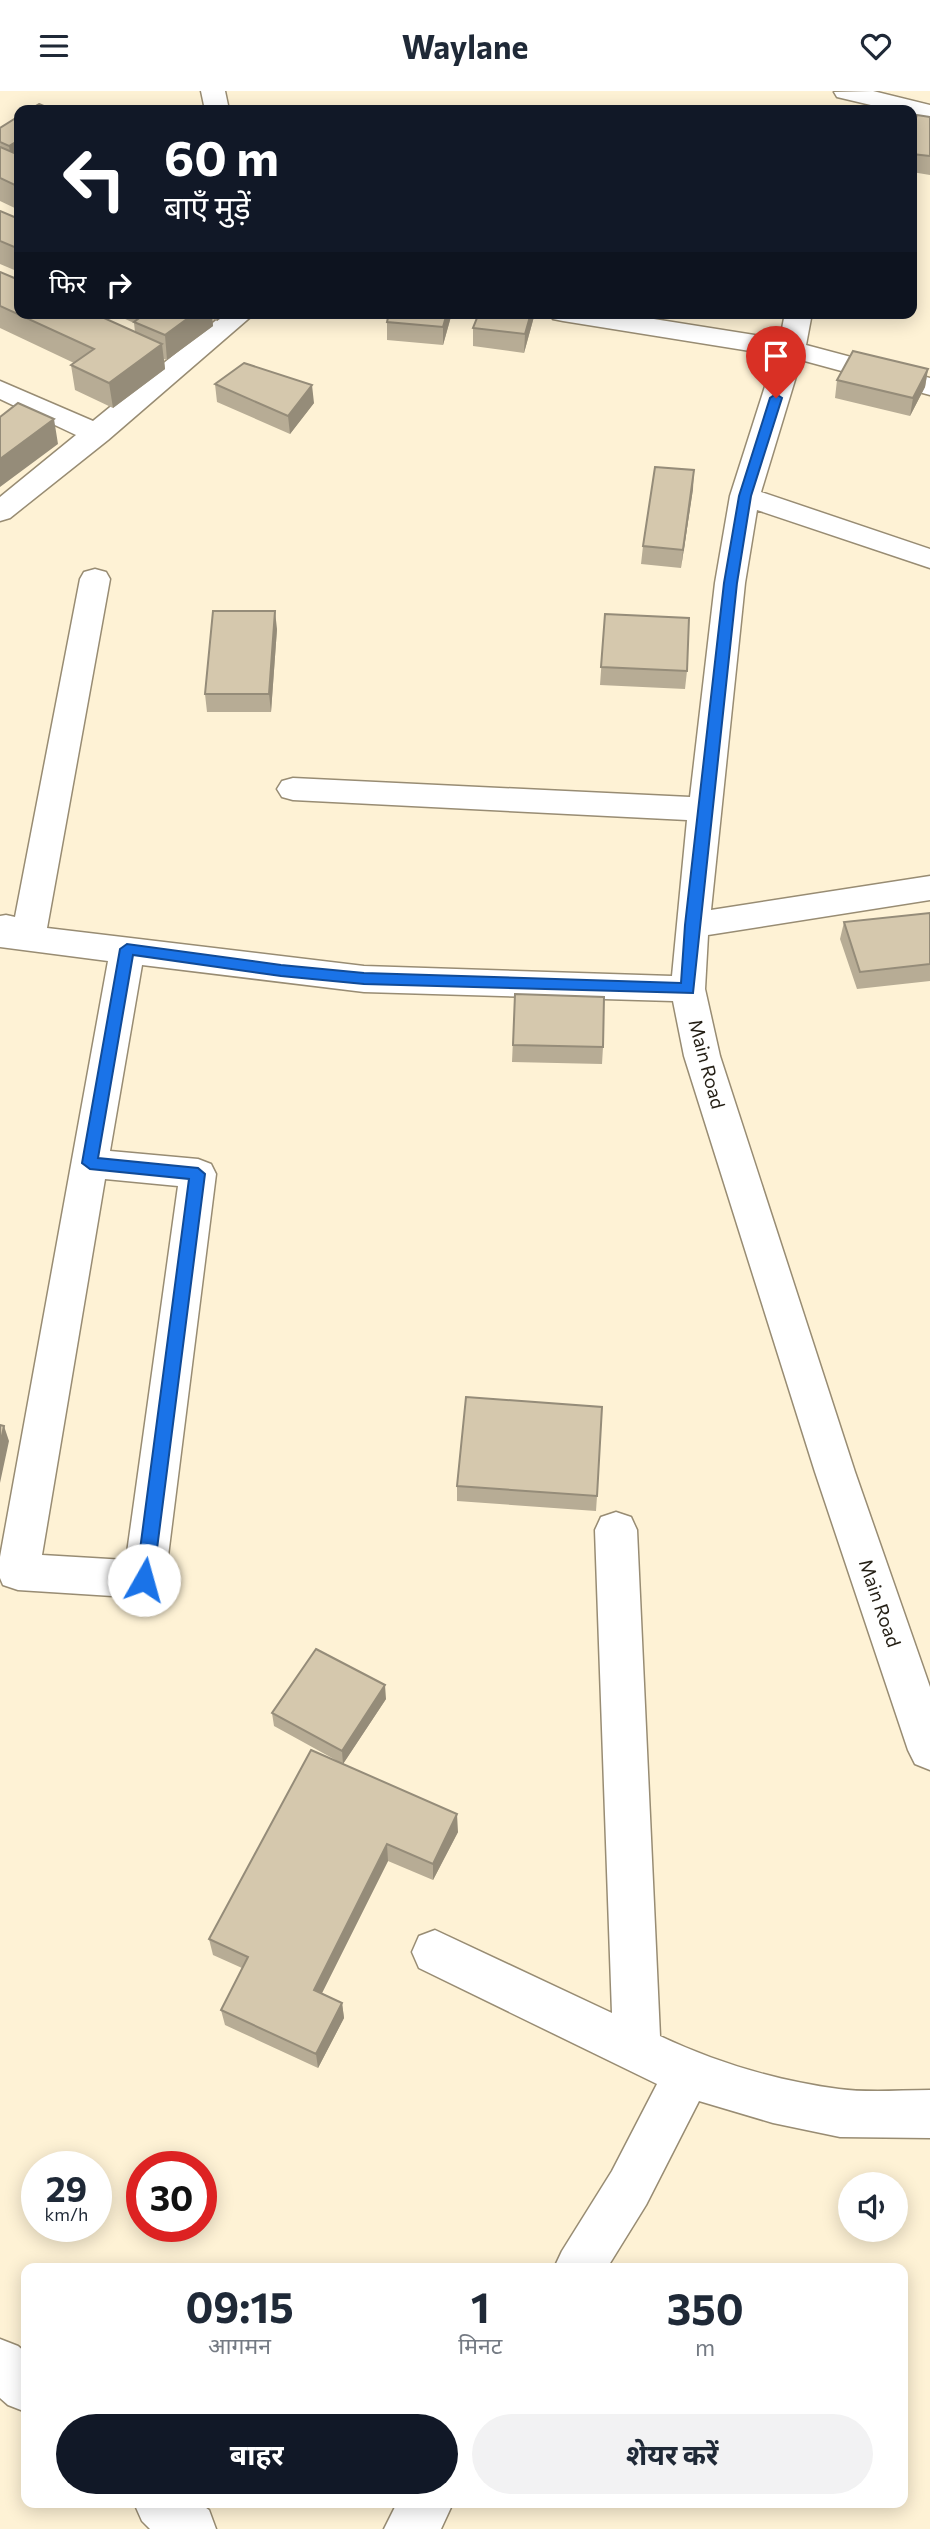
<!DOCTYPE html>
<html lang="hi">
<meta charset="utf-8">
<style>
:root{--surface:#fff;--page:#f2f2f3;--text:#1f2937;--muted:#747a83;--accent:#111827}
body{margin:0;font-family:Commissioner,"Noto Sans Devanagari",sans-serif;background:var(--page);color:var(--text);height:100vh;display:flex;flex-direction:column;font-size:26px;white-space:nowrap}
*{box-sizing:border-box;margin:0}
p{font-size:23px;color:var(--muted)}
.icon{flex:none;width:38px;height:38px;fill:none;stroke:currentColor;stroke-width:2;stroke-linecap:round;stroke-linejoin:round}
.map{position:relative;flex:1;overflow:hidden}
.sheet{position:absolute;left:21px;top:2172px;width:887px;height:245px;display:flex;flex-direction:column;background:var(--surface);border-radius:14px;box-shadow:0 4px 18px #0003}
.sheet>*{flex:none}
.banner{position:absolute;left:14px;top:14px;width:903px;height:214px;border-radius:14px;box-shadow:0 4px 18px #0003;background:#111827;color:#fff;overflow:hidden}
.fabs{position:absolute;left:838px;top:2081px;display:grid;gap:14px}
.fabs a{display:grid;place-items:center;width:70px;height:70px;border-radius:50%;background:var(--surface);box-shadow:0 4px 18px #0003;font-size:35px}
.speed{position:absolute;left:21px;top:2060px;display:flex;gap:14px;font-size:35px;font-weight:700;text-align:center}
.speed>*{display:grid;place-content:center;width:91px;height:91px;border-radius:50%;background:var(--surface);box-shadow:0 4px 18px #0003;line-height:1}
.speed small{font-size:18px;font-weight:400}
.speed .limit{border:10px solid #d22;background:#fff;color:#111}
.pin{position:absolute;display:grid;place-items:center;width:60px;height:60px;color:#fff;margin:-72px -30px;border-radius:50% 50% 50% 0;rotate:-45deg;box-shadow:0 0 7px #0007}
.pin .icon{rotate:45deg}
.me{position:absolute;width:77px;margin:-38px;rotate:7deg;stroke-linejoin:round;filter:drop-shadow(0 0 5px #0008)}
.turn{display:flex;align-items:center;gap:24px;height:147px;padding:0 35px;font-size:32px}
.turn .icon{width:91px;height:91px;stroke-width:2.5}
.turn b{display:block;font-size:49px;line-height:60px}
.then{display:flex;align-items:center;height:66px;padding:0 35px;background:#0003;gap:14px;font-size:26px}
.eta{display:flex;justify-content:space-evenly;align-items:center;height:119px;text-align:center}
.eta b{font-size:42px;font-weight:700;line-height:49px}
.cta{display:flex;gap:14px;margin-top:auto;padding:14px 35px}
.cta a{flex:1;height:80px;border-radius:42px;background:var(--accent);color:#fff;font-size:28px;font-weight:700;line-height:80px;text-align:center}
.cta a+a{background:var(--page);color:var(--text)}
header{display:flex;justify-content:space-between;align-items:center;height:91px;padding:0 35px;background:var(--surface);font-size:32px;font-weight:700}
.map>svg:first-child{display:block}
.lines{fill:none;stroke-linecap:round;stroke-linejoin:round}
.minor-casing{stroke:#988c73;stroke-width:3}
.minor{fill:#fff;fill-rule:evenodd}
.wall{fill:#b7ac95}
.shaded-wall{fill:#958c79}
.building{fill:#d5c8ad;stroke:#958c79;stroke-width:2}
.route{fill:#1a73e8;stroke:#114b97;stroke-width:2}
.labels{text-anchor:middle;stroke-width:6;stroke-linejoin:round;paint-order:stroke}
.street-label{font-size:19px;fill:#241f15;stroke:#fff}
</style>
<header><svg class="icon" aria-label="menu" viewBox="0 0 24 24"><path d="M4 6h16M4 12h16M4 18h16"/></svg>Waylane<svg class="icon" aria-label="heart" viewBox="0 0 24 24"><path d="M12 20l-8-8c-3-5 5-10 8-4 3-6 11-1 8 4z"/></svg></header>
<div class="map">
<svg width="930" height="2438" viewBox="0 0 930 2438">
<rect width="100%" height="100%" fill="#fef2d5"/>
<g class="lines">
<defs>
<path id="minor" d="M201,0H225L229,19H205Z
M873,0L930,14V28L912,24V19H892L837,6L834,1Z
M225,222H255L108,349L10,427L0,430V406L76,344L0,308V290L93,330Z
M550,222H616L780,248L785,222H812L806,254L930,287V304L801,269L761,401L930,458V477L757,419L745,492L711,819L930,785V809L708,844L705,898L720,965L855,1381L930,1596V1679L915,1673L908,1659L815,1381L684,965L673,910L364,901L142,874L110,1060L198,1068L211,1073L216,1083L165,1489L159,1502L144,1507L18,1499L3,1494L0,1487V1466L108,870L0,856V825L6,824L15,826L80,488L84,481L95,478L106,481L110,488L47,837L364,875L672,885L687,729L293,709L282,706L277,698L282,690L293,687L690,706L715,492L730,405L775,264L563,230L553,228ZM105,1088L178,1095L126,1469L42,1464Z
M616,1421L631,1426L637,1439L660,1945C715,1971 778,1990 839,1998C868,2002 900,1999 930,1999V2047L840,2046L773,2032L699,2010L646,2114L607,2177H554L562,2160L612,2080L657,1993L419,1877L412,1861L419,1845L435,1839L612,1922L595,1439L601,1426Z
M0,2248L18,2255L26,2262V2321L8,2314L0,2307Z
M134,2412H199L209,2419L216,2438H150L142,2430Z
M397,2412H453L441,2438H384Z"/>
</defs>
<!-- minor casing -->
<use href="#minor" class="minor-casing"/>
<!-- minor -->
<use href="#minor" class="minor"/>
</g>
<!-- wall -->
<path class="wall" d="M19,25V119L0,110V37Z
M930,26V84L912,81V39Z
M0,120L19,128V181L0,173Z
M0,181L135,241L134,232L112,222H228L217,230L212,228L213,235L167,269L164,268L165,278L113,317L75,299L71,274L74,272L0,237Z
M452,222L443,254L387,249V231Z
M479,222H535L524,262L473,255V237Z
M928,278L925,296L910,325L835,307L837,289Z
M215,293L314,312L290,343L217,311Z
M693,398L681,477L641,473L643,455Z
M605,523L687,580L685,598L600,594Z
M277,538L271,621H207L205,603Z
M930,822V890L857,898L840,848L844,831Z
M515,903L603,956L602,973L512,971Z
M457,1395L597,1405L596,1420L457,1410Z
M386,1608L343,1673L274,1635L272,1622Z
M311,1659L458,1741L433,1789L388,1770L322,1902L342,1912L344,1927L318,1977L225,1934L221,1919L242,1877L213,1864L209,1848Z"/>
<!-- shaded-wall -->
<path class="shaded-wall" d="M19,49V76L13,80L9,55Z
M195,222H212L213,235L167,269L165,244Z
M216,222H228L217,230Z
M447,222H452L443,254V236Z
M531,222H535L524,262L525,243Z
M162,253L165,278L113,317L109,292Z
M928,278L925,296L910,325L913,307Z
M312,294L314,312L290,343L288,325Z
M54,328L58,353L0,396V368Z
M694,379L693,398L681,477L683,459Z
M275,520L277,538L271,621L269,603Z
M4,1335L9,1350L0,1392V1354Z
M385,1594L386,1608L343,1673L342,1660Z
M457,1723L458,1741L433,1789V1773Z
M387,1753L388,1770L316,1914L314,1899Z
M342,1912L344,1927L318,1977L316,1963Z"/>
<!-- building -->
<path class="building" d="M39,13L53,19H29Z
M917,24L930,26V65L912,63V39Z
M19,25V49L9,55L0,51V37Z
M0,56L19,64V96L0,87Z
M0,120L19,128V158L0,150Z
M0,181L19,189V222H93L162,253L109,292L71,274L94,258L0,215Z
M146,222H195L165,244L134,231Z
M389,222H447L443,236L387,231Z
M479,222H531L525,243L473,237Z
M853,260L928,278L913,307L837,289Z
M244,272L312,294L288,325L215,293Z
M18,312L54,328L0,368V326Z
M655,376L694,379L683,459L643,455Z
M213,520H275L269,603H205Z
M605,523L689,527L687,580L601,576Z
M930,822V873L860,881L844,831Z
M515,903L604,906L603,956L513,954Z
M466,1306L602,1316L597,1405L457,1395Z
M0,1334L4,1335L0,1354Z
M316,1558L385,1594L342,1660L272,1622Z
M311,1659L457,1723L433,1773L387,1753L314,1899L342,1912L316,1963L221,1919L248,1866L209,1848Z"/>
<!-- route -->
<path class="route" d="M776,303L782,307L751,405L737,492L693,902L364,893L281,885L133,864L98,1067L198,1077L205,1083L153,1489L150,1495L144,1497L138,1495L136,1489L189,1088L90,1078L82,1072L120,858L127,853L281,874L364,882L681,892L685,834L724,492L739,405L770,307Z"/>
<g class="labels">
<!-- street labels -->
<g class="street-label">
<text transform="translate(707 973) rotate(75)" y="7">Main Road</text>
<text transform="translate(880 1512) rotate(71)" y="7">Main Road</text>
</g>
</g>
</svg>
<div class="fabs">
<a><svg class="icon" aria-label="sound" viewBox="0 0 24 24"><path d="M4 9h4l5-4v14l-5-4H4zM17 9q2 3 0 6"/></svg></a>
</div>
<div class="speed"><div>29<small>km/h</small></div><div class="limit">30</div></div>
<div class="pin" style="left:776px;top:307px;background:#d93025"><svg class="icon" aria-label="arrive" viewBox="0 0 24 24"><path d="M6 21V4h12l-3 4 3 4H6"/></svg></div>
<svg class="me" style="left:144px;top:1489px" viewBox="-20 -20 40 40"><circle r="19" fill="#fff"/><path d="M0-13L10 11 0 6-10 11z" fill="#1a73e8"/></svg>
<div class="banner">
<div class="turn"><svg class="icon" aria-label="left" viewBox="0 0 24 24"><path d="M17 20v-9H6M10 6l-5 5 5 5"/></svg><div><b>60 m</b>बाएँ मुड़ें</div></div>
<div class="then">फिर<svg class="icon" aria-label="right" viewBox="0 0 24 24"><path d="M7 20v-9h11M14 6l5 5-5 5"/></svg></div>
</div>
<section class="sheet">
<div class="eta">
<div><b>09:15</b><p>आगमन</p></div>
<div><b>1</b><p>मिनट</p></div>
<div><b>350</b><p>m</p></div>
</div>
<div class="cta"><a>बाहर</a><a>शेयर करें</a></div>
</section>
</div>
